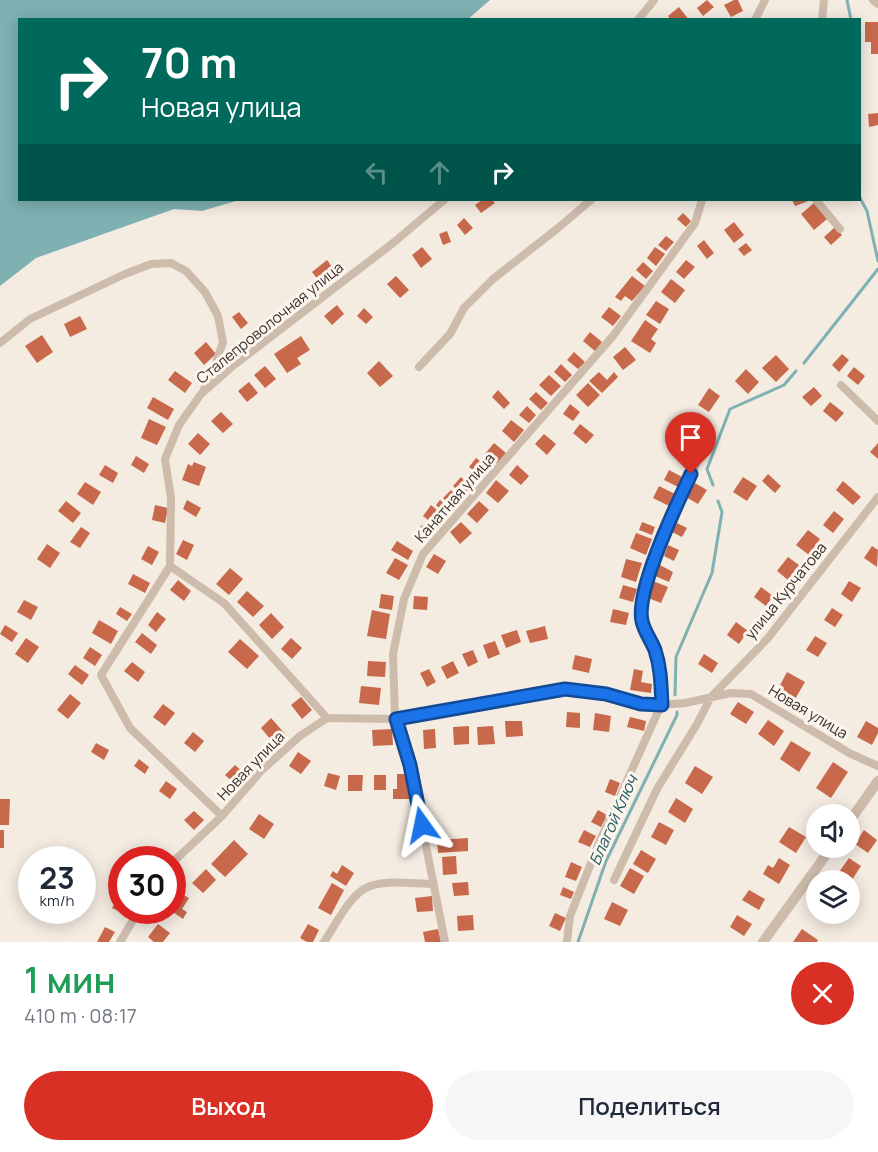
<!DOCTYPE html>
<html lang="ru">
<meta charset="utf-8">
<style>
:root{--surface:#fff;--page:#f6f6f7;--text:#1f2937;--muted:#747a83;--accent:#d93025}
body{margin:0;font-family:Manrope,sans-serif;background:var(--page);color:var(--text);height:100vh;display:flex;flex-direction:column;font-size:22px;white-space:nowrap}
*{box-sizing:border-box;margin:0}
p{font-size:20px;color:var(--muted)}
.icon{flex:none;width:33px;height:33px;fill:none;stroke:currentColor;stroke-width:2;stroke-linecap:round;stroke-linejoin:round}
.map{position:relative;height:942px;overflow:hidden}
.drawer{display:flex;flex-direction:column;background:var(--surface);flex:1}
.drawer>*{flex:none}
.guide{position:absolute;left:18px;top:18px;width:843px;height:183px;border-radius:0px;box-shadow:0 3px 15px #0003;background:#00695c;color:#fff;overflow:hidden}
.controls{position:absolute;left:806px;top:804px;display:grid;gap:12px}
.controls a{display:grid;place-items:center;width:54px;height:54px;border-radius:50%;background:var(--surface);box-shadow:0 3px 15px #0003;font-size:30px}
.speed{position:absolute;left:18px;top:846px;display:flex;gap:12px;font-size:30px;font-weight:700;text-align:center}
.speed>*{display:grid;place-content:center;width:78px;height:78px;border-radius:50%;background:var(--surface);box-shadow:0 3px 15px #0003;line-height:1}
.speed small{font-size:15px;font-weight:400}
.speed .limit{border:9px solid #d22;background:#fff;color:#111}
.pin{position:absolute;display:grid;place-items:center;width:51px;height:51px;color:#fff;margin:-62px -26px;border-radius:50% 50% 50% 0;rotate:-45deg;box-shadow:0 0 6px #0007}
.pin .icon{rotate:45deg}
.me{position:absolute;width:66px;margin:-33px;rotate:348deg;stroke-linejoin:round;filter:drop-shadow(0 0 4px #0008)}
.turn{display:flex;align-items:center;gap:21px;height:126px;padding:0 24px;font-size:27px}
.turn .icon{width:78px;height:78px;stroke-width:2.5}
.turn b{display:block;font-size:42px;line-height:51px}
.lanes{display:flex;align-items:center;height:57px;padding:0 24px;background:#0003;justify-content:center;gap:30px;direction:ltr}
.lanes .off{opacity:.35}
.round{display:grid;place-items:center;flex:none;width:63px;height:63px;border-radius:32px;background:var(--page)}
.overview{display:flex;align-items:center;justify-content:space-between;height:102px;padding:0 24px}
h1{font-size:36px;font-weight:600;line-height:45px;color:#1e9e55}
.primary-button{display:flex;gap:12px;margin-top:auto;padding:12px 24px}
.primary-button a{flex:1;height:69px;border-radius:36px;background:var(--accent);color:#fff;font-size:24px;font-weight:600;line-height:69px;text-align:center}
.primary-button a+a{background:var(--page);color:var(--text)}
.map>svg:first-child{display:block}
.water{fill:#7fb0b2}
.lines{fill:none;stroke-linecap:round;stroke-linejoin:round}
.stream{stroke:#7fb0b2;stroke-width:3}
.building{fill:#c8694b}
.minor{stroke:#cdbbac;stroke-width:8}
.tertiary{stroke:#cdbbac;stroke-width:10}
.route-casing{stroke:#114b97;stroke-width:15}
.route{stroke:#1a73e8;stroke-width:10}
.labels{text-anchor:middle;stroke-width:6;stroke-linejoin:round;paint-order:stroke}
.street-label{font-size:15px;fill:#3b302b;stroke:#fbf5ee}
.water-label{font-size:16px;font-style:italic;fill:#1f5a5e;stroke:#fbf5ee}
</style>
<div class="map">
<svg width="878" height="942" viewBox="0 0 878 942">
<rect width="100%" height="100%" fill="#f4ebe1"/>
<!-- water -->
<path class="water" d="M0,0H490L467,20H20V200H239L202,211L174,209L36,258L0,286Z"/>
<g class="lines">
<!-- stream -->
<path class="stream" d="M847,0L851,20
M860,198L867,211L878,261
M804,363L878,269
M713,485L707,469L730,409L784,385L796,371
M675,695L676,657L712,573L722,512L718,501
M578,942L606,861L677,715V712"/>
</g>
<!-- building -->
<path class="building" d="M707,0L714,7L703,16L697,8Z
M734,0H738L743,11L731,17L724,5Z
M679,7L689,20H671L668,16Z
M865,22H878V54H871V42H865Z
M878,113V125L869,127L868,114Z
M482,200H492L495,203L481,213L475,205Z
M792,200H811L795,206Z
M814,203L827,219L814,230L801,214Z
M683,213L691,221L686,227L677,219Z
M464,218L473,228L465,235L457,225Z
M734,222L744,235L734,243L724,230Z
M835,227L842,235L831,245L824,237Z
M447,231L451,242L443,245L439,234Z
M666,236L674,242L666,251L658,245Z
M704,240L714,253L707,259L697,246Z
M746,243L752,250L744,256L738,249Z
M422,247L432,259L421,268L412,255Z
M655,247L665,254L656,266L647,258Z
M327,260L337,274L322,285L312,272Z
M686,260L695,267L684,279L676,272Z
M643,262L653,271L646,279L636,270Z
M396,276L409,290L400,298L387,284Z
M632,276L645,286L632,301L625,296L621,301L615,297Z
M671,279L685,290L675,303L661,292Z
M656,301L669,309L660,324L646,315Z
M337,305L344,314L332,325L324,316Z
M609,307L621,316L613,326L601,317Z
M364,308L373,317L366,324L357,316Z
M239,312L248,323L241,329L232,317Z
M80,316L87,329L70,337L64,324Z
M645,320L658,329L651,339L656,343L650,353L631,341Z
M590,332L602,342L595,351L583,341Z
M42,335L53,352L37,363L25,346Z
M301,336L310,350L297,358L301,364L287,373L274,354Z
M206,342L216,354L204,365L194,353Z
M625,347L636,360L623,370L613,357Z
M574,352L585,362L578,369L567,360Z
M842,354L849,360L839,372L832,365Z
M776,355L789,369L776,382L762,368Z
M379,361L393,376L380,387L367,373Z
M561,364L572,375L565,382L554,372Z
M265,366L276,379L265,388L254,375Z
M854,367L865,376L858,385L847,376Z
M746,369L759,382L748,394L735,381Z
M175,371L192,383L185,393L168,380Z
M599,372L607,380L614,372L618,377L602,393L589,381Z
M549,375L561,386L551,396L539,385Z
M249,382L258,393L247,402L238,391Z
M588,383L600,395L588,407L576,395Z
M814,387L822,396L811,406L802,397Z
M709,388L720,396L709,412L698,405Z
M498,390L510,403L504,409L492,397Z
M536,392L548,403L541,410L529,399Z
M153,397L174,409L168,420L147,408Z
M830,402L844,413L836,422L823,411Z
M570,404L580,412L573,421L563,414Z
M527,406L536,415L529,423L519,415Z
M221,412L233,424L223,433L211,421Z
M149,419L166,427L157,445L141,438Z
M511,420L524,430L514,442L502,431Z
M696,423L705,429L698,440L689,435Z
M580,424L594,435L586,444L573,433Z
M198,433L210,444L200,455L188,444Z
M544,434L556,444L547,455L535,444Z
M494,443L506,453L498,464L485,454Z
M878,443V459L870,452Z
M136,456L149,464L144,473L131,465Z
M476,458L488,467L481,476L469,467Z
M194,462L206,467L199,486L182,480L188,464L192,466Z
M105,465L118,473L113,483L99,475Z
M517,465L529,476L521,485L509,475Z
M669,470L684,478L678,487L664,480Z
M768,474L781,486L775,493L762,481Z
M461,477L471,487L463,495L453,486Z
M743,477L757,486L747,501L733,492Z
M496,480L509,491L498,503L486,493Z
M843,481L861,497L853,505L836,490Z
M85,482L101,492L93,505L77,494Z
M693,482L707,490L698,504L684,496Z
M659,486L675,494L669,506L653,498Z
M451,490L459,499L452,507L443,498Z
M187,500L201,508L196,517L183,509Z
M440,500L450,509L445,514L436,505Z
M66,501L81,513L73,523L58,511Z
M479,501L489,510L477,523L467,514Z
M155,505L168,508L165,523L152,520Z
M431,505L444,516L436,526L423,516Z
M834,511L844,519L833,533L823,525Z
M461,522L472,533L460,544L450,532Z
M642,522L655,527L652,535L639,530Z
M677,523L687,528L682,537L672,532Z
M422,525L432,533L424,544L413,535Z
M81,527L90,533L80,548L70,542Z
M808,530L820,539L809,555L796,545Z
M636,533L652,539L646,555L630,548Z
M183,540L194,545L187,560L176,554Z
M397,541L413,551L408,560L391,550Z
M47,544L60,553L50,568L37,559Z
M668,545L679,550L674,561L664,556Z
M148,546L159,552L152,565L141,559Z
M872,546L878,550L877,567L864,558Z
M434,554L446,561L438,574L426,567Z
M788,557L799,565L788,580L777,571Z
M395,558L408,565L399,580L386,573Z
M626,559L642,563L636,582L621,577Z
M658,564L673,572L669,582L653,575Z
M230,568L243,579L229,595L216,584Z
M133,574L150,583L145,593L128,584Z
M178,580L191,591L184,601L170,590Z
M653,581L668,587L661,603L646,597Z
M849,581L861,588L852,602L841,594Z
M623,585L637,589L633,602L619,598Z
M761,587L773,596L766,606L754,597Z
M247,591L264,606L253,617L237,602Z
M381,594L394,596L392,610L379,608Z
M414,596L428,597L427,610L413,609Z
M24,600L38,607L31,620L17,612Z
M120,607L132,614L127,621L116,614Z
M832,608L843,615L835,627L824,620Z
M613,609L629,613L626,625L610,622Z
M372,610L390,614L386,639L367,636Z
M157,612L166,619L156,632L148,625Z
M271,613L284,627L272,639L259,625Z
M99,620L118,631L111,644L92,633Z
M736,622L748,631L739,644L727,635Z
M5,625L18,633L12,642L0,634Z
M545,626L548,639L530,643L526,631Z
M517,630L521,642L506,648L501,635Z
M142,633L157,645L151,654L135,642Z
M815,636L827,643L818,657L806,650Z
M26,638L39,647L28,663L15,654Z
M291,638L302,648L292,659L281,649Z
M240,639L259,656L247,669L228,652Z
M495,641L500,654L488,659L483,645Z
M90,647L102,655L95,666L83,658Z
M473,650L478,662L468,667L462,654Z
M704,654L718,663L712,673L698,664Z
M575,655L592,659L589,673L572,669Z
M368,661L386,662L385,677L367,676Z
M453,661L459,673L447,679L441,667Z
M132,662L145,672L138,682L124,671Z
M75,665L89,675L82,685L68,674Z
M429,669L436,682L427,687L420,673Z
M634,669L643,671L641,682L652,684L651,693L630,690Z
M787,672L805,682L795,699L778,689Z
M361,686L381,688L379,705L359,703Z
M70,694L81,703L68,719L57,710Z
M301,697L312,710L302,719L291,705Z
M738,702L754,712L746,724L730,714Z
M163,704L175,713L165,726L153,717Z
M567,712L580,713V728L566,727Z
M595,713L611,716L609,732L593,730Z
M630,717L646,721L644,731L627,727Z
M271,718L287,736L276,746L261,728Z
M768,720L784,731L774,746L758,734Z
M505,721H522L523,736L506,737Z
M866,721L878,728V733L872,745L857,737Z
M469,726V744L454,745L453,727Z
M493,726L495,744L478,745L477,727Z
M392,729L393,745L373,746L372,730Z
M435,729L436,748L424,749L423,730Z
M193,732L204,741L195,752L184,743Z
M791,741L811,753L799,772L780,759Z
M96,743L109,750L104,760L91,752Z
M298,752L311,761L301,774L289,766Z
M139,759L149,767L145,774L134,766Z
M833,762L848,772L831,798L816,788Z
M235,765L246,775L236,785L225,775Z
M695,766L713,777L702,794L685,783Z
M328,773L340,776L336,790L324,786Z
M397,774H408L409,799H393V789H397Z
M348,775H363L362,791H348Z
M374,775H386V790H374Z
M610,779L620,783L615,796L605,792Z
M166,781L177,789L170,799L159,791Z
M676,798L693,809L685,823L668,812Z
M0,799H10L9,825H0Z
M598,810L607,815L601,827L591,822Z
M194,811L204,820L194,830L184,820Z
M259,814L274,824L264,839L249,829Z
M659,822L674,830L666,845L651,837Z
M789,827L806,837L796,853L779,842Z
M0,830H4V848H0Z
M584,830L596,836L590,847L578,842Z
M864,830L877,840L868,853L855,844Z
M468,838V851L438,853L437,840Z
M234,840L248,854L225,877L211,864Z
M641,850L656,859L648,873L633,864Z
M456,856L457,874L443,875L442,857Z
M779,858L790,865L779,884L763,874L768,865L773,868Z
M849,858L861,866L852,880L839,872Z
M571,862L582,867L576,881L565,877Z
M342,865L354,873L346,886L330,876L333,871L337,874Z
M630,868L644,876L634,894L620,886Z
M206,869L216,880L203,893L192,883Z
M468,882L469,895L454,896L452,883Z
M332,883L344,890L331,915L318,908Z
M563,887L574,892L571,899L560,895Z
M749,890L765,899L759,910L742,900Z
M180,893L189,898L182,909L187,912L183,919L170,910H172V905Z
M120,894L122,910H123L122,913L112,908Z
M432,896L433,911L417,912L415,898Z
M612,902L628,910L620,926L604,919Z
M555,913L566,918L560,931L549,926Z
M473,915L474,930L458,931L457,916Z
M737,915L752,924L744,936L730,927Z
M158,924L170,933L163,942H154L148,937Z
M308,924L319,930L313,942H307L300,938Z
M105,927L115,932L109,942H97Z
M438,929L441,942H425L423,932Z
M802,929L818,940L817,942H793Z"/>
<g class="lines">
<!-- minor -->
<path class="minor" d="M873,0L878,4
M638,20L654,0
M755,20L765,0
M822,20L824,0
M816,200L840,229
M0,343L30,319L125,274L151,264L171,263L186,271L205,292L218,316L223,342L212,374L204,389
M419,367L450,334L464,308L493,279L558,228L591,200
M841,385L878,421
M170,566L101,675L130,728L222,816
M327,718L224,603L170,566L171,498L165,459L179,425L201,394L234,365L393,243L444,200
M172,863L222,816L261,771L300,736L327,718L395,719L565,689L606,694L641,704L661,705L685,703L731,693L751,694L851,754L878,766
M614,880L657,789L697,724L711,697L768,638L878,497
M120,942L139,910
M324,942C335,926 350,894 368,887C387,879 414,884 434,884
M445,942L410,765L395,719L393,654L404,599L423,554L613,336L695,223L702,200
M567,942L570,916L599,843L661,705L660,674L655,650L641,620L642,597L663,536L709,435"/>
<!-- tertiary -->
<path class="tertiary" d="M849,822L878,781
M763,942L831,848"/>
</g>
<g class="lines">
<defs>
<path id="route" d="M422,825L410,765L396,719L565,689L606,694L641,704L662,705C661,686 661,668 655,650C651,640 644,631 642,621C635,591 677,504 691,474"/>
</defs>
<!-- route casing -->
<use href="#route" class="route-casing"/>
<!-- route -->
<use href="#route" class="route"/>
</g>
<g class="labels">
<!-- street labels -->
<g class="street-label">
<text transform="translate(270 323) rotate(-39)" y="5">Сталепроволочная улица</text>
<text transform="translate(455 498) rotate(-49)" y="5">Канатная улица</text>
<text transform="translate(786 591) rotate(-51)" y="5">улица Курчатова</text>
<text transform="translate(808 712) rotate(31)" y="5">Новая улица</text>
<text transform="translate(251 766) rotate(-46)" y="5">Новая улица</text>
</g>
<!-- water labels -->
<g class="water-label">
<text transform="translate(613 820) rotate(-66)" y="6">Благой Ключ</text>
</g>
</g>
</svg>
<div class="controls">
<a><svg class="icon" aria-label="sound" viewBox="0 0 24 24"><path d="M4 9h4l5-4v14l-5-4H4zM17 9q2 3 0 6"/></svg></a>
<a><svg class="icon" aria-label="layers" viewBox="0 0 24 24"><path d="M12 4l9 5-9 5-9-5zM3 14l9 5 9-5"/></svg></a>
</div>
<div class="speed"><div>23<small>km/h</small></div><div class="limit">30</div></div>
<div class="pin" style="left:691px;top:474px;background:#d93025"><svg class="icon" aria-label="arrive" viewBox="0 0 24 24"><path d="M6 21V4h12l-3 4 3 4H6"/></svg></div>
<svg class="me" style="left:422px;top:825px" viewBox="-20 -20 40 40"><path d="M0-17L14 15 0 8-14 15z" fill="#1a73e8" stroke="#fff" stroke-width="4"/></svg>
<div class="guide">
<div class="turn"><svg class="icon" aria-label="right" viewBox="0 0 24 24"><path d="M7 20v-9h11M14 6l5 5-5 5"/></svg><div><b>70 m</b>Новая улица</div></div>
<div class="lanes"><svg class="icon off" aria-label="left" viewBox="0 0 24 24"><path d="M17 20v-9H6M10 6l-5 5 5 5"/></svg><svg class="icon off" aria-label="ahead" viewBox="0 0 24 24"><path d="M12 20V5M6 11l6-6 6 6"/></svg><svg class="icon" aria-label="right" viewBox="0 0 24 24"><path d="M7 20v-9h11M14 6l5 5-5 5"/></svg></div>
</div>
</div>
<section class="drawer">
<div class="overview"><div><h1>1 мин</h1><p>410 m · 08:17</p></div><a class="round" style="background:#d93025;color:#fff"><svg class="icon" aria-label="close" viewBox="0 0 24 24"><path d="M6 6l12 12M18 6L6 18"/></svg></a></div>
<div class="primary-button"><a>Выход</a><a>Поделиться</a></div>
</section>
